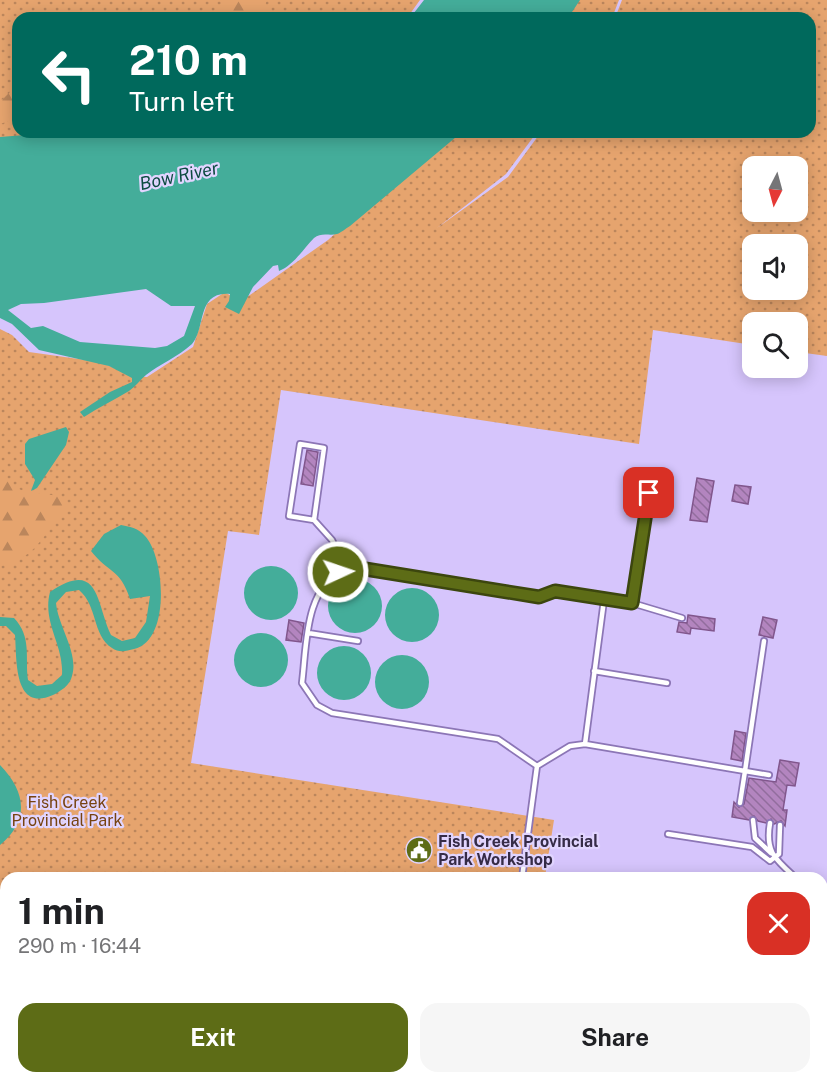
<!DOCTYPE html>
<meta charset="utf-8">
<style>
:root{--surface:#fff;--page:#f6f6f6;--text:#202124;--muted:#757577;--accent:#5d6c16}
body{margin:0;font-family:"Public Sans",sans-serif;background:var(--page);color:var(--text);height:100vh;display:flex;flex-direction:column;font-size:22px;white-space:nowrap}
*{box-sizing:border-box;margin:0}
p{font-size:20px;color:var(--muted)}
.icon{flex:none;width:33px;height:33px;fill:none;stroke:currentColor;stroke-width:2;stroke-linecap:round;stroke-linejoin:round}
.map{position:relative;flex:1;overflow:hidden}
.side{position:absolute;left:0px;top:872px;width:828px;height:212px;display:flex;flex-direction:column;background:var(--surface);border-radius:18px 18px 0 0;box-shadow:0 3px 15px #0003}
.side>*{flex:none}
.hud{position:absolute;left:12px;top:12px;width:804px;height:126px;border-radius:18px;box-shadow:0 3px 15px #0003;background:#00695c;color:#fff;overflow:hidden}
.needle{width:39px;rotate:186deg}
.fabs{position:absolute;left:742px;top:156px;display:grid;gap:12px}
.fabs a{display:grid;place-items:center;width:66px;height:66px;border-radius:12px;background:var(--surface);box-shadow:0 3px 15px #0003;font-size:30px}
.pin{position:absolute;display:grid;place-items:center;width:51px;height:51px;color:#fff;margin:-26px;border-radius:12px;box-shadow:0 3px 9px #0006}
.me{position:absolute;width:66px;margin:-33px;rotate:87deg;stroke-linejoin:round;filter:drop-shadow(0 0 4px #0008)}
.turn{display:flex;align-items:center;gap:21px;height:126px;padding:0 18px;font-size:27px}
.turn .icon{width:78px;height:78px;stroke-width:2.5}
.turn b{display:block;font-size:42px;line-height:51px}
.round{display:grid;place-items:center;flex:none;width:63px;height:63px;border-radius:18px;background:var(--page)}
.overview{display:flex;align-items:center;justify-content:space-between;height:102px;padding:0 18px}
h1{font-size:36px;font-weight:700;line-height:45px}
.button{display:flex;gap:12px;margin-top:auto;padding:12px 18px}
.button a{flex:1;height:69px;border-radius:18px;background:var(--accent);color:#fff;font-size:24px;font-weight:700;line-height:69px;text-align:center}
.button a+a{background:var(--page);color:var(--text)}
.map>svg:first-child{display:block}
.green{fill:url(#green-dots);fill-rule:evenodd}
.forest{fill:url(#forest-firs)}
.pitch{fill:#e6a46e}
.water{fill:#44ad9a;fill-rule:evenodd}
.building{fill:url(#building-back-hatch);stroke:#81568c;stroke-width:1.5}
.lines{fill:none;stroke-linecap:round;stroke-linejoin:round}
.service-casing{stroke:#8c76b6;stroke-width:8}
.service{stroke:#fff;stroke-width:4.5}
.route-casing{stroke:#3c460e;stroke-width:15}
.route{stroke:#5d6c16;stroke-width:10}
.labels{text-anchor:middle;stroke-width:4.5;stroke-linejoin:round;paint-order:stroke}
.park-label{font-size:16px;fill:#774311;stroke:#e1d5ff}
.poi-label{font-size:16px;font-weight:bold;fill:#362c47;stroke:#e1d5ff;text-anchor:start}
.water-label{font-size:18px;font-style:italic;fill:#0d4b41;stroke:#e1d5ff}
</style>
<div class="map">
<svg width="827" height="1082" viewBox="0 0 827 1082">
<defs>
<pattern id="green-dots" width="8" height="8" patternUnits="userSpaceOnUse" patternTransform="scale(1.5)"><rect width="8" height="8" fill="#e6a46e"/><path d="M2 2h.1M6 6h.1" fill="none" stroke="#bb865c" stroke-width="1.8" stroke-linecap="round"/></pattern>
<pattern id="forest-firs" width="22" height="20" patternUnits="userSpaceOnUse" patternTransform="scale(1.5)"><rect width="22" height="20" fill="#e6a46e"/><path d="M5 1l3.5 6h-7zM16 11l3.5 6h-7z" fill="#bb865c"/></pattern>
<pattern id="building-back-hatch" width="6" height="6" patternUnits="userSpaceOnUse" patternTransform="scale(1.5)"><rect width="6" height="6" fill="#b385bf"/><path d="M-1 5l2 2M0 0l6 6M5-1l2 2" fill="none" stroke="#926d9d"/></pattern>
</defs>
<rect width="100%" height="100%" fill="#d6c5fc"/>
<!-- green -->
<path class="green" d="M0,0H420L407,18H18V132H195L170,138L0,150Z
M557,0H619L612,18H549Z
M622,0H827V356L798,352V322H753V345L653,330L639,444L281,390L259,535L228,531L191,763L554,820L545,877L6,878V1077H822V1014L827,1015V1082H23L0,1078V329L12,335L29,352L100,362L133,376L147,377L193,347L207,304L225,292L240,302L328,240L389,185L454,132H537L506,174L437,228L508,177L541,132H810V18H615ZM753,166H798V212H753ZM753,244H798V290H753Z"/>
<!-- forest -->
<path class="forest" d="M222,0H267L260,18H225L220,14Z
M18,84V118L0,124V102Z
M0,472C20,501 39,488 66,499C70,513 59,516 52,526C36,548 28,559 0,566Z
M0,925L6,926V1077H452L463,1082H0Z"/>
<!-- pitch -->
<path class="pitch" d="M549,1077H759L760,1082H549Z"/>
<!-- water -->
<path class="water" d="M424,0H580L568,18H410Z
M218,132H462L350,226C346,228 341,233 337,234C329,236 321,232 314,238C303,249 294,265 279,271L278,265L273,266L253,287L239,314L225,307L229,301L230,294C196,291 206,329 192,344C178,357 160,364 146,375C140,380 135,387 129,391C114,400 99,407 84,417L80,412L110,392L132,382V378L109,366L39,350L12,324L0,318V137L50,133L201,135ZM146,289L171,306H195L184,336L167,346L155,348L80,342L43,326L31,328L8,310L21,304L44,303Z
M66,427L69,432L66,445L37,488L31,491L35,480L25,464V444L29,439Z
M121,525C131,527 138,528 145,536C165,557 171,641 134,649C126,651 119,653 112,648C92,635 98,606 79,590L66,592L56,603C58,626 79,653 72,676C70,685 61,691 53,695C13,713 17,658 15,635L6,626H0V617L14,618C32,637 25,657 28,680L37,686L52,684L62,675C64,645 42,623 50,592C100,558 96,604 111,635L122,641L135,638L146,622L150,596L130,599C120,568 108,573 91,551L104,534Z
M244 593a27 27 0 1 1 54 0a27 27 0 1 1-54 0Z
M328 606a27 27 0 1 1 54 0a27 27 0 1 1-54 0Z
M385 615a27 27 0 1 1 54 0a27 27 0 1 1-54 0Z
M234 660a27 27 0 1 1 54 0a27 27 0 1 1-54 0Z
M317 673a27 27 0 1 1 54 0a27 27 0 1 1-54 0Z
M375 682a27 27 0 1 1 54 0a27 27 0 1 1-54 0Z
M0,765C26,792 30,820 0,845Z"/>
<!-- building -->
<path class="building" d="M307,450L318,452L313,486L301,484Z
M697,478L714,481L707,522L690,520Z
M735,485L751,487L748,504L732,501Z
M688,615L715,619L714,631L691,628L690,634L677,632L679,622L687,623Z
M763,617L777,620L773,638L759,635Z
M289,620L304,623L301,642L286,640Z
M735,731L746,733L742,761L731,759Z
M780,760L799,763L795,786L787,785L783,810H787L785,826L781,821L774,824L771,819L766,823L758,821L754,816L749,820L732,817L734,802L739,807L744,804L749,778L776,782Z"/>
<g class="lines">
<defs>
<path id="service" d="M314,520L324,448L300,444L289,516L314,520L332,540L345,568
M604,600L585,744L570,746L537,766L498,739L332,713L317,705L302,683C307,643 304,589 345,568L539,597L555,591L632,603L682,618
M632,603L652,475
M308,633L358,641
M594,671L667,683
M585,744L745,771L764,641
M740,803L745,771L769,775
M753,820L755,838L771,853
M770,823C765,852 775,859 796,878
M668,834L752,847L770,861L779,854L780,825
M522,878L537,766
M822,900L827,904
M0,912L6,913
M0,1062L6,1065
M34,1077L45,1082
M482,1077L493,1082
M543,1077V1082
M502,1082L504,1077"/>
</defs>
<!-- service casing -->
<use href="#service" class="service-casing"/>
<!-- service -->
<use href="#service" class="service"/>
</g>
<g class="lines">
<defs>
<path id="route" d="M338,572L353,567L539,597L555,591L632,603L649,493"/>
</defs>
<!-- route casing -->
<use href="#route" class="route-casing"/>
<!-- route -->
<use href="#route" class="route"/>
</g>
<!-- icons -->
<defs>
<symbol id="civic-disc" viewBox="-11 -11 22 22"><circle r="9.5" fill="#5d6c16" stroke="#e1d5ff"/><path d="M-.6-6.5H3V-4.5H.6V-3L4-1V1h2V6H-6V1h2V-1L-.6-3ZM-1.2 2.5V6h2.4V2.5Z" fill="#fff"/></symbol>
</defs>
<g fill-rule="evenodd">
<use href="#civic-disc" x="404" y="835" width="30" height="30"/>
</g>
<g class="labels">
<!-- park labels -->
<g class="park-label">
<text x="67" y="808">Fish Creek<tspan x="67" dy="18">Provincial Park</tspan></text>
</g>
<!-- poi labels -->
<g class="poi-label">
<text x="438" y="847">Fish Creek Provincial<tspan x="438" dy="18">Park Workshop</tspan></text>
</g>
<!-- water labels -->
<g class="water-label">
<text transform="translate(179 176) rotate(-12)" y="6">Bow River</text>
</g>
</g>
</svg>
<div class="fabs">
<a><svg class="needle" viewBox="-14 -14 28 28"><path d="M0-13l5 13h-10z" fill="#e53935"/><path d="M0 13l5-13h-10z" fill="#757577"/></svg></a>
<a><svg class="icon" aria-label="sound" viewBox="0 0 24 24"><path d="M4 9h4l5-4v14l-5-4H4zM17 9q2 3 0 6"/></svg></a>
<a><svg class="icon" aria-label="search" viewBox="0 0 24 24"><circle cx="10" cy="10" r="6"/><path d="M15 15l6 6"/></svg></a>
</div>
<div class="pin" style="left:649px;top:493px;background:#d93025"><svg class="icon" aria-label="arrive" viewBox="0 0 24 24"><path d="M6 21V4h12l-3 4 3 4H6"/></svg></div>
<svg class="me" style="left:338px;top:572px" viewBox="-20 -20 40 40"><circle r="17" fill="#5d6c16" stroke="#fff" stroke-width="3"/><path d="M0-11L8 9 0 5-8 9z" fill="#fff"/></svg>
<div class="hud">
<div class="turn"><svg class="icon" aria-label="left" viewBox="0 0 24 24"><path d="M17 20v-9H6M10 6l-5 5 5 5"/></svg><div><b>210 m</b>Turn left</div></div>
</div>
<section class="side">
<div class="overview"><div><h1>1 min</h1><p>290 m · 16:44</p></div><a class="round" style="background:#d93025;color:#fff"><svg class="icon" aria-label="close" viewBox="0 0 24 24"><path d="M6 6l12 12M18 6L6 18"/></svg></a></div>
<div class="button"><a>Exit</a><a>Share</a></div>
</section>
</div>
